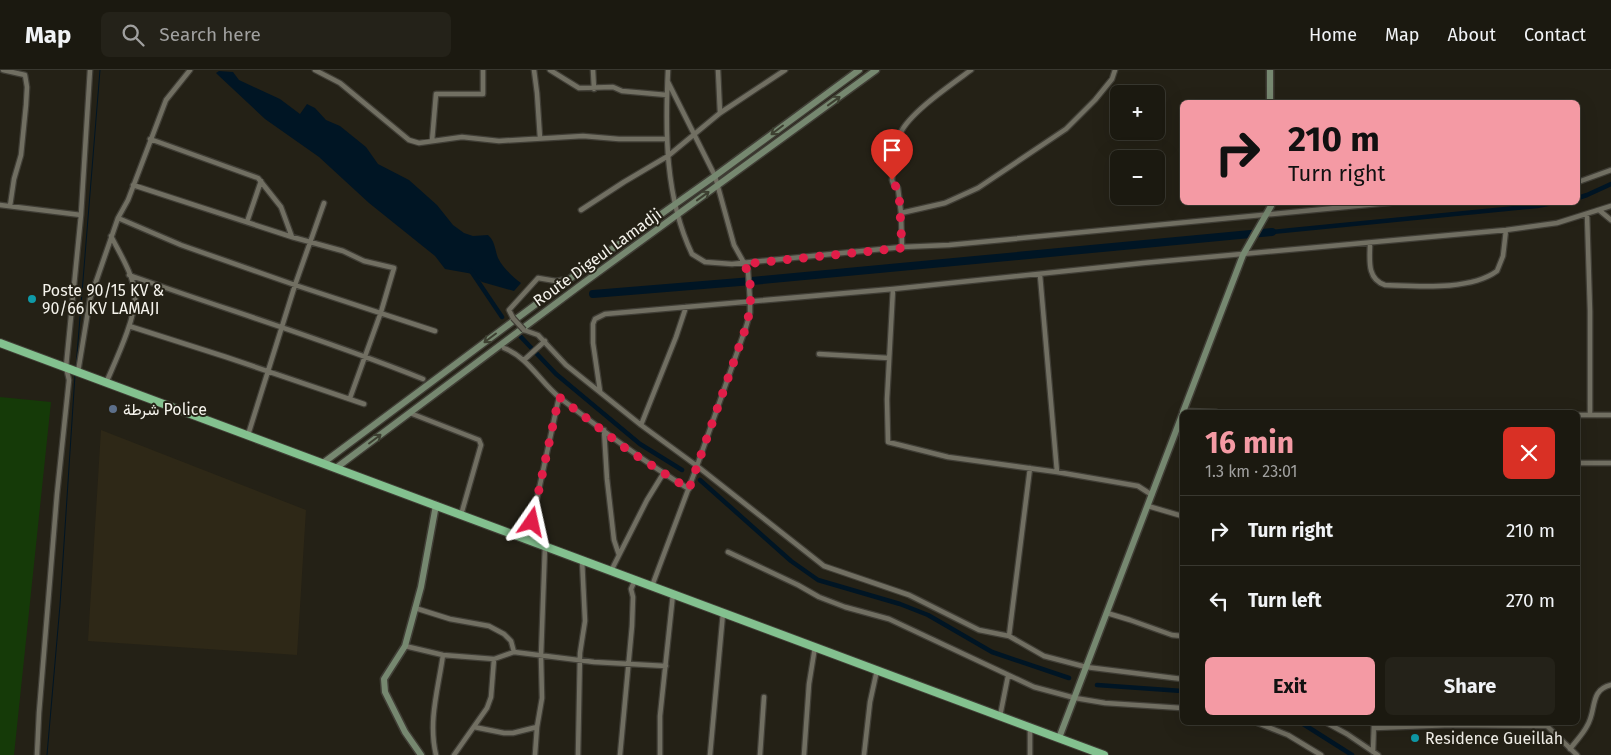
<!DOCTYPE html>
<meta charset="utf-8">
<style>
:root{--surface:#1b1910;--page:#242219;--text:#f1f3f6;--muted:#a0a09f;--line:#393830;--accent:#f49aa4}
body{margin:0;font-family:"Fira Sans",Vazirmatn,sans-serif;background:var(--page);color:var(--text);height:100vh;display:flex;flex-direction:column;font-size:19px;white-space:nowrap}
*{box-sizing:border-box;margin:0}
p{font-size:16px;color:var(--muted)}
.icon{flex:none;width:28px;height:28px;fill:none;stroke:currentColor;stroke-width:2;stroke-linecap:round;stroke-linejoin:round}
.map{position:relative;flex:1;overflow:hidden}
.side{position:absolute;left:1180px;top:340px;width:400px;height:315px;display:flex;flex-direction:column;background:var(--surface);border-radius:8px;box-shadow:0 5px 20px #0002,0 0 0 1px var(--line)}
.side>*{flex:none}
.hud{position:absolute;left:1180px;top:30px;width:400px;height:105px;border-radius:8px;box-shadow:0 5px 20px #0002,0 0 0 1px var(--line);background:#f49aa4;color:#111;overflow:hidden}
.controls{position:absolute;left:1110px;top:15px;display:grid;gap:10px}
.controls a{display:grid;place-items:center;width:55px;height:55px;border-radius:8px;background:var(--surface);box-shadow:0 5px 20px #0002,0 0 0 1px var(--line);font-size:25px}
.pin{position:absolute;display:grid;place-items:center;width:42px;height:42px;color:#fff;margin:-51px -21px;border-radius:50% 50% 50% 0;rotate:-45deg;box-shadow:0 0 5px #0007}
.pin .icon{rotate:45deg}
.me{position:absolute;width:55px;margin:-28px;rotate:11deg;stroke-linejoin:round;filter:drop-shadow(0 0 4px #0008)}
.turn{display:flex;align-items:center;gap:18px;height:105px;padding:0 25px;font-size:22px}
.turn .icon{width:65px;height:65px;stroke-width:2.5}
.turn b{display:block;font-size:35px;line-height:42px}
.round{display:grid;place-items:center;flex:none;width:52px;height:52px;border-radius:8px;background:var(--page)}
.headline{display:flex;align-items:center;justify-content:space-between;height:85px;padding:0 25px}
h1{font-size:30px;font-weight:700;line-height:38px;color:var(--accent)}
.action{display:flex;gap:10px;margin-top:auto;padding:10px 25px}
.action a{flex:1;height:58px;border-radius:8px;background:var(--accent);color:#111;font-size:20px;font-weight:700;line-height:58px;text-align:center}
.action a+a{background:var(--page);color:var(--text)}
ul{padding:0;list-style:none}
li{display:flex;align-items:center;gap:15px;height:70px;padding:0 25px;border-top:1px solid var(--line)}
li div{flex:1}
li b{display:block;font-size:19px}
li em{font-style:normal}
header{display:flex;align-items:center;gap:30px;box-sizing:border-box;height:70px;padding:0 25px;background:var(--surface);border-bottom:1px solid var(--line)}
header strong{font-size:24px}
nav{display:flex;gap:28px;margin-inline-start:auto;font-size:18px}
.search{width:350px;height:45px;background:var(--page);display:flex;align-items:center;gap:12px;box-sizing:border-box;padding:0 18px;border-radius:8px;color:var(--muted);font-size:19px}
.map>svg:first-child{display:block}
.industrial{fill:#2e2817}
.green{fill:#153a08}
.water{fill:#001524}
.lines{fill:none;stroke-linecap:round;stroke-linejoin:round}
.stream{stroke:#001524;stroke-width:1}
.canal{stroke:#001524;stroke-width:4.5}
.river{stroke:#001524;stroke-width:8}
.street-casing{stroke:#403e36;stroke-width:7}
.secondary-casing{stroke:#403e36;stroke-width:9}
.highway-casing{stroke:#403e36;stroke-width:10}
.street{stroke:#716f62;stroke-width:4.5}
.secondary{stroke:#768870;stroke-width:6}
.highway{stroke:#83c18f;stroke-width:8}
.street-bridge-casing{stroke:#403e36;stroke-width:7;stroke-linecap:butt}
.street-bridge{stroke:#716f62;stroke-width:4.5}
.oneway{stroke:#3d4031}
.route{stroke:#e11d48;stroke-width:9;stroke-dasharray:0 16.2}
.culture-dot{fill:#0f9aa8;stroke:#242116;stroke-width:2}
.service-dot{fill:#5c6f8a;stroke:#242116;stroke-width:2}
.labels{text-anchor:middle;stroke-width:4;stroke-linejoin:round;paint-order:stroke}
.street-label{font-size:16px;fill:#f5f3ec;stroke:#242116}
.poi-label{font-size:16px;fill:#f5f3ec;stroke:#242116;text-anchor:start}
</style>
<header>
<strong>Map</strong>
<div class="search"><svg class="icon" aria-label="search" viewBox="0 0 24 24"><circle cx="10" cy="10" r="6"/><path d="M15 15l6 6"/></svg>Search here</div>
<nav><a>Home</a><a>Map</a><a>About</a><a>Contact</a></nav>
</header>
<div class="map">
<svg width="1611" height="685" viewBox="0 0 1611 685">
<rect width="100%" height="100%" fill="#242116"/>
<!-- industrial -->
<path class="industrial" d="M101,360L306,440L297,585L88,571Z"/>
<!-- green -->
<path class="green" d="M0,327L51,332L14,685H0Z"/>
<!-- water -->
<path class="water" d="M219,1L233,2L239,10L280,29L300,44L307,34L315,38L326,50L340,56L366,77L378,94L409,110L437,135L453,155L464,163L473,166L488,165C495,171 495,180 498,188C503,198 512,206 521,213L514,221L482,212L473,204L445,199L435,186L369,133L319,87L265,49L218,5L216,3Z"/>
<g class="lines">
<!-- stream -->
<path class="stream" d="M76,297L100,0
M47,685L60,535L75,305"/>
<!-- canal -->
<path class="canal" d="M1578,128L1587,125L1611,114
M1272,162L1537,136L1558,132
M471,201L502,247
M521,267L556,304L640,374L682,400
M700,410L791,491L818,510L900,534L928,545L992,582L1069,608
M1097,615L1182,621
M1300,652L1352,685"/>
<!-- river -->
<path class="river" d="M593,224L752,211L1272,162"/>
<defs>
<path id="street" d="M3,0L25,5L27,17L26,35L21,85L14,109L10,136
M315,0L340,13L409,70L419,73L462,67L499,71L583,66L619,69H667
M534,0L537,23L540,68
M550,0L579,18L613,17L622,21L667,25
M593,0L594,19
M668,0C665,62 665,127 692,184L705,192L732,194L902,177L949,175L1398,132
M718,0L720,43
M150,69L258,108L281,137L292,167
M432,71L436,24H483V0
M1578,112L1611,100
M133,115L292,167L343,181L364,191L394,198L381,242L350,328
M0,135L81,145
M581,140L624,112L668,86L720,43L785,0
M1599,140L1611,150
M901,143L898,118L893,113L892,110C894,95 894,78 900,64C909,43 952,14 971,0
M1587,144L1590,241V345
M118,148L181,175L295,215L435,261
M247,152L261,111
M1370,173C1370,188 1366,209 1385,215C1416,216 1470,221 1497,201L1503,186L1506,160
M902,177L901,143L945,133L978,118L1066,59L1095,30L1112,9L1115,0
M129,205C227,240 327,270 423,309
M1040,205L1057,402
M893,219L887,329L888,372L948,387L1057,402L1138,416L1152,425
M513,248L509,240L538,208L556,211L567,209
M129,256L226,287L364,334
M524,260L538,265L566,295L641,355L697,396L824,496L909,525L979,560L1009,566L1044,586L1086,597L1182,609
M504,278C529,288 540,312 560,328C602,360 644,392 689,419
M819,284L889,288
M524,290L545,271
M78,302L90,229L118,148L128,130L166,30L190,0
M106,313C115,292 137,246 135,224C133,204 120,184 111,166
M600,321L593,273V254L595,249L605,244L893,219L1143,193L1506,160L1557,153L1611,136
M1184,341L1216,342
M410,343L479,370L481,375L461,445
M1578,345H1611
M641,355L676,267L686,237
M604,360L607,409L614,470L619,485
M248,365L295,215L324,133
M1578,393H1611
M1148,436L1182,446
M528,470L559,327
M728,482L798,515L819,527L845,537L889,549L1034,617L1075,628L1105,633L1182,638
M611,501L647,430L663,404
M652,516L697,396L746,257L750,243V231L748,200L734,175L715,106L668,12
M415,538L450,549L489,556L504,564L511,571L514,582L594,592L666,596
M1107,543L1130,550L1172,565L1182,566
M1009,566L1030,398
M405,576L443,585L494,589L514,582
M1000,646L1008,606
M1255,652L1288,665L1321,685
M1325,652L1347,664L1378,685
M1547,652V656L1577,685
M474,657L504,663H513L537,657
M1374,658L1451,655L1547,656
M1570,679C1576,671 1583,664 1587,656C1597,640 1589,620 1611,615
M1373,682L1374,652
M37,685L39,643L57,424L69,310L66,297L81,145L90,0
M436,685C428,651 438,620 443,585
M454,685L487,638L491,627L494,589
M535,685L537,657L542,628L541,586L545,476
M578,685L580,583L585,551L582,489
M620,685L632,556L633,527L631,519L635,510
M660,685V646L673,524
M710,685L723,543
M760,685L764,627
M804,685L809,614L815,577
M864,685L870,632L877,600
M1030,685V658"/>
<path id="secondary" d="M1270,0V32
M1183,342L1243,185L1271,136V132
M323,393L571,208L715,106L859,0
M336,398L582,214L876,0
M1059,668L1182,345
M421,685L405,662L385,622L384,609L405,576L421,517L436,435"/>
<path id="highway" d="M0,273L1104,685"/>
</defs>
<!-- street casing -->
<use href="#street" class="street-casing"/>
<!-- secondary casing -->
<use href="#secondary" class="secondary-casing"/>
<!-- highway casing -->
<use href="#highway" class="highway-casing"/>
<!-- street -->
<use href="#street" class="street"/>
<!-- secondary -->
<use href="#secondary" class="secondary"/>
<!-- highway -->
<use href="#highway" class="highway"/>
<defs>
<path id="street-bridge" d="M513,248L524,260"/>
</defs>
<!-- street-bridge casing -->
<use href="#street-bridge" class="street-bridge-casing"/>
<!-- street-bridge -->
<use href="#street-bridge" class="street-bridge"/>
</g>
<!-- one-way arrows -->
<defs><path id="oneway-shaft" d="M-6 0H5M1.5-3L5.5 0L1.5 3" fill="none" stroke-width="1.6" stroke-linecap="round" stroke-linejoin="round" transform="scale(1.25)"/></defs>
<g class="oneway">
<use href="#oneway-shaft" transform="translate(834 31) rotate(-36)"/>
<use href="#oneway-shaft" transform="translate(777 60) rotate(143)"/>
<use href="#oneway-shaft" transform="translate(703 126) rotate(-36)"/>
<use href="#oneway-shaft" transform="translate(490 268) rotate(143)"/>
<use href="#oneway-shaft" transform="translate(375 369) rotate(-37)"/>
</g>
<g class="lines">
<!-- route -->
<path class="route" d="M532,452L559,327L629,381L689,419L746,257C751,238 754,212 744,194L902,178L899,122L892,110"/>
</g>
<!-- markers -->
<g class="culture-dot">
<circle cx="32" cy="229" r="5"/>
<circle cx="1415" cy="668" r="5"/>
</g>
<circle class="service-dot" cx="113" cy="339" r="5"/>
<g class="labels">
<!-- street labels -->
<g class="street-label">
<text transform="translate(597 187) rotate(-36)" y="6">Route Digeul Lamadji</text>
</g>
<!-- poi labels -->
<g class="poi-label">
<text x="42" y="226">Poste 90/15 KV &amp;<tspan x="42" dy="18">90/66 KV LAMAJI</tspan></text>
<text x="123" y="345">شرطة Police</text>
<text x="1425" y="674">Residence Gueillah</text>
</g>
</g>
</svg>
<div class="controls">
<a>+</a>
<a>−</a>
</div>
<div class="pin" style="left:892px;top:110px;background:#d93025"><svg class="icon" aria-label="arrive" viewBox="0 0 24 24"><path d="M6 21V4h12l-3 4 3 4H6"/></svg></div>
<svg class="me" style="left:532px;top:452px" viewBox="-20 -20 40 40"><path d="M0-17L14 15 0 8-14 15z" fill="#e11d48" stroke="#fff" stroke-width="4"/></svg>
<div class="hud">
<div class="turn"><svg class="icon" aria-label="right" viewBox="0 0 24 24"><path d="M7 20v-9h11M14 6l5 5-5 5"/></svg><div><b>210 m</b>Turn right</div></div>
</div>
<section class="side">
<div class="headline"><div><h1>16 min</h1><p>1.3 km · 23:01</p></div><a class="round" style="background:#d93025;color:#fff"><svg class="icon" aria-label="close" viewBox="0 0 24 24"><path d="M6 6l12 12M18 6L6 18"/></svg></a></div>
<ul>
<li><svg class="icon" aria-label="right" viewBox="0 0 24 24"><path d="M7 20v-9h11M14 6l5 5-5 5"/></svg><div><b>Turn right</b></div><em>210 m</em></li>
<li><svg class="icon" aria-label="left" viewBox="0 0 24 24"><path d="M17 20v-9H6M10 6l-5 5 5 5"/></svg><div><b>Turn left</b></div><em>270 m</em></li>
</ul>
<div class="action"><a>Exit</a><a>Share</a></div>
</section>
</div>
